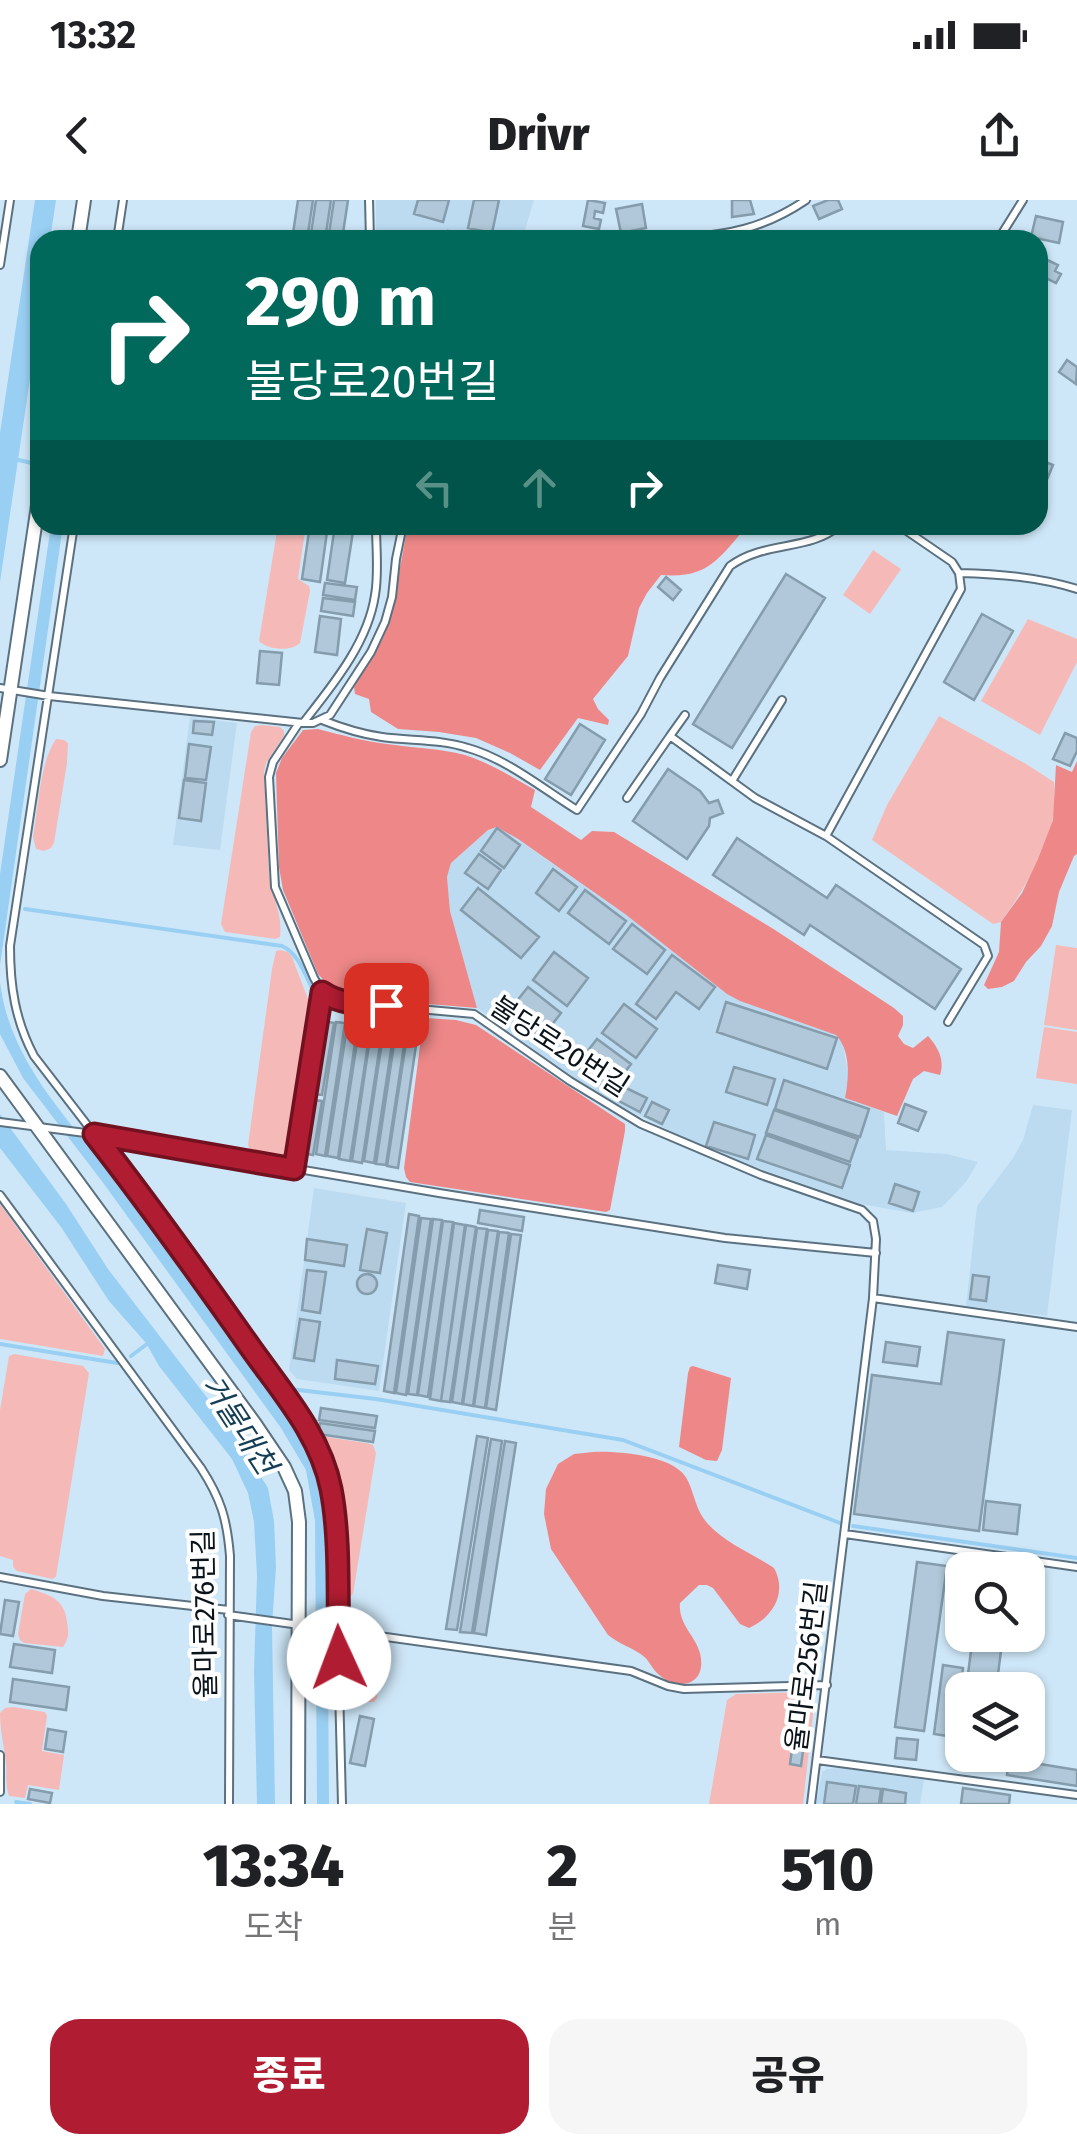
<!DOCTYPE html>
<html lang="ko">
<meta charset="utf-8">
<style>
:root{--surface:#fff;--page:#f6f6f6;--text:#202124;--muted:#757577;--accent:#b01c31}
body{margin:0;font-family:"Fira Sans","Noto Sans KR",sans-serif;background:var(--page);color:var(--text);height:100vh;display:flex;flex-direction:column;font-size:38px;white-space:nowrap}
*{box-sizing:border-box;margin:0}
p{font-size:32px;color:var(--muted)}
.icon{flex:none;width:55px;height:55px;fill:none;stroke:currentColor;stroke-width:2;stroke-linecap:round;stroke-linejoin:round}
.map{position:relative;height:1604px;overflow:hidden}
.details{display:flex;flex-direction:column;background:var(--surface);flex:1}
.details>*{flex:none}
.hud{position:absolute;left:30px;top:30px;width:1018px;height:305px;border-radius:30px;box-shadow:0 2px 8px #0004;background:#00695c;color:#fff;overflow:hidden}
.buttons{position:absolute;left:945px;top:1352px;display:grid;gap:20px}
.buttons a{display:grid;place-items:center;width:100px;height:100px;border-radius:20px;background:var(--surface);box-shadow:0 2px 8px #0004;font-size:50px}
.pin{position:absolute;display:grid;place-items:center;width:85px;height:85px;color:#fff;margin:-42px;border-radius:20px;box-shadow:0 5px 15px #0006}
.me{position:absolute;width:110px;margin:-55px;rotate:358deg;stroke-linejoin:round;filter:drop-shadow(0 0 8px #0008)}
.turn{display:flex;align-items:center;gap:35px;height:210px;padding:0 50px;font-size:45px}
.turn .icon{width:130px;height:130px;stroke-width:2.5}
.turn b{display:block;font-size:70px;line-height:85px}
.lanes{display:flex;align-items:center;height:95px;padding:0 50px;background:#0003;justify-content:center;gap:50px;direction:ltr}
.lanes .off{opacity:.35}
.eta{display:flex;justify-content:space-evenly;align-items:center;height:170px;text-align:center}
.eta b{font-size:60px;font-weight:800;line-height:70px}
.cta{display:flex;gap:20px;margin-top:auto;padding:20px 50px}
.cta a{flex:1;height:115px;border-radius:30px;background:var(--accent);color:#fff;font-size:40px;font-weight:800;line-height:115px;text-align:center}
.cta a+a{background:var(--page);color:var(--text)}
.status{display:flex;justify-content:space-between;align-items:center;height:70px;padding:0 50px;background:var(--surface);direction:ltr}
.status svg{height:28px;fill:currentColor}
header{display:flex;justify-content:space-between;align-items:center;height:130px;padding:0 50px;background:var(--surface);font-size:45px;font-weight:800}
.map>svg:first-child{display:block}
.built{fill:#bcdbf1}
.green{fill:#f5bab8}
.forest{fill:#e88}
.water{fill:#99cff2}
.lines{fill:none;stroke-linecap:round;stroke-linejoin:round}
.stream{stroke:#99cff2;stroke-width:4}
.building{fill:#b0c8d9;stroke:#849cab;stroke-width:2.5}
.service-casing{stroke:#5b7180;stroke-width:10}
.minor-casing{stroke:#5b7180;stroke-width:16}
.service{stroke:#fff;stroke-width:6}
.minor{stroke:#fff;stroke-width:12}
.route-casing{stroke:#721220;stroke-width:25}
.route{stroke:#b01c31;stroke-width:18}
.labels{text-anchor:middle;stroke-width:8;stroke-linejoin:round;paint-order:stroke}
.street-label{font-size:28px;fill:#0b141a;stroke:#fff}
.water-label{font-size:30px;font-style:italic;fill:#143e56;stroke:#fff}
</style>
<div class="status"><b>13:32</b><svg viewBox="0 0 49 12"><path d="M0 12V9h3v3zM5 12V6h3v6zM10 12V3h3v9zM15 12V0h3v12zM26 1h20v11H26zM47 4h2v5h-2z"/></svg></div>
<header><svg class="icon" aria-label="back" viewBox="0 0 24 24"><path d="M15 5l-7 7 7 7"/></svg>Drivr<svg class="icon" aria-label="share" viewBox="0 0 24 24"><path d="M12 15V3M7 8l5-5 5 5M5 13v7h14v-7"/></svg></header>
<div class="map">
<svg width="1077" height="1604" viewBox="0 0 1077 1604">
<rect width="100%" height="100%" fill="#cee7f8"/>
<!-- built -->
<path class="built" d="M376,0H534L522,40H376Z
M190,517L237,523L220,650L173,645Z
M497,627L504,630L625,714L727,794L740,801L836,835L842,841L849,877L845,898L884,912L886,950L947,954L978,962L966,982L942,1007L912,1013L861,1004L758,968L690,941L615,903L569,875L477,808L450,711L447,677L451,663L488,630Z
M1033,905L1072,910L1047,1116L966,1106L977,1006L1013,958L1023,940Z
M314,988L406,1003L379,1191L297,1179L289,1170Z
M839,1568L924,1580L920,1604H816L822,1572L827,1569Z"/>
<!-- green -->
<path class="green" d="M278,325H306L298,379L309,386L310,391L300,443C291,452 268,450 259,441Z
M873,350L901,369L870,414L843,395Z
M1028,419L1077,439V462L1040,535L981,501Z
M939,516L1026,564L1054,582C1054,595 1056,610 1052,622C1043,659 1022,692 1001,722L993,724L872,640L887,605Z
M262,525L280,527L284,531V536L266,563L264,572L269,674C272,696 283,715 280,737L275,739L225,732L221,724L251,532L255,526Z
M56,539L64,540L68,543L67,563L54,643L51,648L44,651L36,649L33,637C38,610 40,561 56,539Z
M1056,745L1077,748V830L1044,825Z
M280,750L288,752L292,757L311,807L293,936L287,954C277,961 260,957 250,952L248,945L272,769L276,751Z
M1044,827L1077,832V884L1036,878Z
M0,1004L105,1149L103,1156L0,1139Z
M14,1154L83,1166L89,1173L56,1377L52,1379L17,1371L13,1367V1360L0,1356V1210L9,1156Z
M320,1236L366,1243L373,1245L376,1253L353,1394L346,1400L342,1395L334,1288L319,1242L318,1237Z
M31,1389C51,1395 65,1400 67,1422C69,1433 69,1438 63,1447L24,1443L20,1440L18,1434L25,1394Z
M349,1437L378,1440L383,1444L384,1459L377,1498L374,1502H353L345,1496L343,1445L344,1440Z
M806,1492L815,1496L803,1604H709L727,1500L736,1494Z
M13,1507L45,1512L47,1516L42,1551L64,1555L59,1590L28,1585L25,1598L9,1596C5,1585 7,1574 6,1563C4,1546 0,1530 0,1513L5,1508Z"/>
<!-- forest -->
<path class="forest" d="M408,325H748C719,358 709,379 661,375L647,393L639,408L628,456L593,499L598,509L609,520L608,525L578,518L540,570L510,553L476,538L439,532L398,529L371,512L369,499L355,494L354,487L382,440L391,416Z
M318,529C341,535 363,541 387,544C413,548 439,548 465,555C490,563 512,577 535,590L531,607L581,640L592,631L614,632L775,730L894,808L903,816V825L898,836L904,844L913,848L928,836C938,847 945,860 940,875L924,871L913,879L897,916L845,898C849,878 851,851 836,835L740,801L727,794L625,714L518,639L497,627L488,630L451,663L447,677L450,711L477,808L353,798L336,794L318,774L283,690L279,667L276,573L282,558L303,530Z
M1077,561V654L1074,656L1059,692L1052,726L1041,746L1026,762L1014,781L1002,787L988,789L984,785L999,752L1001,722L1022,693L1038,659L1053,620L1056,565L1072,572Z
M426,818L456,820L476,825L625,924V931L610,1010L606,1012L410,982L406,977L404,968L423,823Z
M693,1166L731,1178L722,1250L717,1261L706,1260L679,1247L688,1173L690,1167Z
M593,1252C618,1251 677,1255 688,1281C695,1296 696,1311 708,1324C725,1343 753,1354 774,1368C788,1393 772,1418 749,1428L740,1424L713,1388L707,1385H699L680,1403C678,1424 695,1435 700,1453C708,1487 676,1492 657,1473C651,1467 649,1460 642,1455C631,1447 619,1444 608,1435L551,1349L544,1314L546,1289L558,1264L574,1254Z"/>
<!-- water -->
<path class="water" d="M35,0H56L50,40H40V111L0,382V233Z
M51,325H63L0,765V674Z
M0,782C10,868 79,929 128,996C182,1071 235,1146 289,1221L303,1241L317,1270L323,1292L327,1325L329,1604H317L315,1321L306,1270L281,1228L101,980L23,878L0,834Z
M0,914L66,1004L108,1069L215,1208H229L232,1214L228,1224L268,1288L274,1321L276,1367L272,1426L275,1604H257L254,1471L257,1376L254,1322L248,1293L232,1259L159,1166L146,1143L109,1101L61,1027L0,948Z"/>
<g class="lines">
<!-- stream -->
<path class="stream" d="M14,259L32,263
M25,709L282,746C300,754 306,779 316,795
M327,804L354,810L421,815
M0,1144L117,1163
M131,1156L147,1144
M290,1189L376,1199L623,1240L840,1323
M853,1326L1077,1358
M16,1602L30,1604"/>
</g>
<!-- building -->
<path class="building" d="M298,0H313L307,40H292Z
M316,0H331L325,40H310Z
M334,0H348L342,40H328Z
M418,0H449L443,22L414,14Z
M474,0H499L492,33L468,28Z
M588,0L605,3L603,13L595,11L594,18L601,20L599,29L583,26Z
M732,0H750L754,14L732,17Z
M828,0H838L842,9L819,19L813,6Z
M642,4L646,28L621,33L616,9Z
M1036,16L1063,22L1059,43L1031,37Z
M448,31L482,39V40H446Z
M1041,57L1058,65L1055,71L1061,74L1056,83L1038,74V64Z
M1067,160L1077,167L1076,184L1059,172Z
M1038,259L1053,265L1046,282L1038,279Z
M310,325H328L320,382L302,379Z
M335,325H354L345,383L327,380Z
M786,374L825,398L732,548L693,524Z
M666,377L681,390L673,400L658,387Z
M325,383L357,387L355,400L323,395Z
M323,398L355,402L353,416L321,411Z
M982,414L1013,431L974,500L944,482Z
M320,416L341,419L337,455L315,452Z
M260,451L282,453L279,485L257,483Z
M194,521L214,522L212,535L193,533Z
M580,524L605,540L571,595L545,579Z
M1065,533L1077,538V551L1070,566L1053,559Z
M189,544L211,547L206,580L185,578Z
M668,569L700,591L709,603L718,600L723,613L710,618L709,626L687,659L633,621Z
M184,580L206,583L201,621L179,618Z
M497,628L520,645L504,668L481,651Z
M737,638L827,698L836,685L961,769L935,809L810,725L804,735L713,675Z
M479,654L501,670L488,689L465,673Z
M553,669L577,687L559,711L536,693Z
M478,688L539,737L521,758L461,710Z
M585,690L626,721L609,744L568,713Z
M632,724L665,750L647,774L613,749Z
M554,752L588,778L567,806L533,780Z
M672,755L715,787L699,809L676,792L656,819L636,804Z
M528,787L561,813L541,839L508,812Z
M726,802L837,838L827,869L717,832Z
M624,804L657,829L636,858L602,833Z
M324,821L334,823L322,895L312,894Z
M348,821L358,823L338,958L327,956Z
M336,822L345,823L325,956L316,954Z
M385,822L395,824L374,963L364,961Z
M360,823L371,825L350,961L339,959Z
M409,823L419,825L398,968L387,966Z
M372,824L383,825L362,963L352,961Z
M397,824L407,826L386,965L376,964Z
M597,839L631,864L610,892L576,866Z
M734,867L775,879L767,905L726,892Z
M784,880L869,909L860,937L775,909Z
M622,886L647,898L640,912L615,899Z
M310,900L322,901L313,955L302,953Z
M652,902L669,910L662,924L645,916Z
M905,904L926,912L918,931L898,923Z
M774,910L858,939L850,962L766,933Z
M714,922L755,935L748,959L706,946Z
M766,935L850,965L842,988L757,959Z
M895,984L919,992L913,1011L889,1003Z
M480,1010L524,1017L522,1031L478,1023Z
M409,1014L419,1016L394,1193L384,1191Z
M421,1018L431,1019L406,1195L396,1193Z
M433,1019L442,1020L417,1195L408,1194Z
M443,1021L453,1022L428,1197L418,1195Z
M454,1023L465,1025L441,1201L430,1199Z
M466,1025L476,1027L450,1202L441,1201Z
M477,1028L487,1029L462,1204L452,1202Z
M367,1029L387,1033L380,1073L360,1070Z
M488,1030L498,1031L473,1206L463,1204Z
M499,1032L509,1033L485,1208L474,1206Z
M511,1034L521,1035L496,1210L486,1208Z
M307,1039L347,1045L344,1066L305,1060Z
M718,1065L750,1070L747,1089L715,1083Z
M307,1070L326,1072L320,1113L302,1110Z
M357 1084a10 10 0 1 1 20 0a10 10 0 1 1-20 0Z
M973,1075L989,1077L986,1101L970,1099Z
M300,1119L320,1122L314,1161L294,1158Z
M948,1132L1004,1140L979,1331L854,1314L872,1175L941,1184Z
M886,1142L920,1147L917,1166L883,1162Z
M337,1160L378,1166L375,1184L335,1179Z
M321,1208L377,1216L375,1228L319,1220Z
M320,1223L375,1231L373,1242L318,1234Z
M477,1236L488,1238L457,1430L446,1429Z
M491,1239L502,1241L472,1433L460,1432Z
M505,1241L516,1243L486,1435L474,1433Z
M986,1301L1020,1305L1017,1334L983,1330Z
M917,1362L947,1366L924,1531L895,1527Z
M955,1367L976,1370H962V1425L948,1423Z
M5,1400L19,1402L13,1436L0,1434Z
M973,1435H1003L996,1490H966Z
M14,1444L55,1450L52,1473L10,1467Z
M943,1465L963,1468L954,1537L934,1534Z
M13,1479L69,1487L66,1510L10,1502Z
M798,1505L809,1507L801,1566L790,1564Z
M360,1516L374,1519L365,1566L350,1563Z
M48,1529L66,1532L63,1552L45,1549Z
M897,1538L918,1540L916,1560L895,1558Z
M958,1547H962V1555H979L977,1569L956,1566Z
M1009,1559L1077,1570V1586L1007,1575Z
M827,1582L856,1586L853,1604H824Z
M859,1586L881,1589L879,1604H856Z
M963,1588L1010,1595L1009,1604H961Z
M30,1589L52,1593L50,1603L28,1599Z
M883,1589L906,1593L905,1604H881Z"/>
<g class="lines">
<defs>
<path id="service" d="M369,0L370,40
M117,40L123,0
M612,40H640
M673,40C726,34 760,31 806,0
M998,40L1023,0
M0,65L10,0
M74,325L10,746C10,786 15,820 34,856L152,1009L291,1203L314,1239L324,1265L331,1290L335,1330L342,1604
M959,373C999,374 1039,377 1077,389
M0,488L49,496L303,523C332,486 368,443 375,395C379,373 376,348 376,325
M322,520C342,528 361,534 382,537C411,541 440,539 468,548C507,559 543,589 577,610L641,514L660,478L730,366C766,340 809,352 840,325
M299,523L273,562L269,577L275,687L314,778L322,792
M303,523H313L330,515L371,452L385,422L392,397L396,359L403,325
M670,536L685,515
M732,581L782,500
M627,598L670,536L755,598L826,636L984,745L988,756L948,822
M826,636L961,389L959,373L952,362L898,325
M322,792L332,799L352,803L474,814L570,881L641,924L761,975L862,1010L873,1021L876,1039L873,1098L811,1604
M0,922L93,934L439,993L725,1038L876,1053
M294,969L322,792
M0,995L201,1268C221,1299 227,1319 230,1356L229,1604
M873,1098L1077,1127
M845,1334L1077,1367
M0,1377L103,1396L229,1410
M228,1415L631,1471L668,1486L684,1489L827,1485
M0,1555V1592
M817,1560L1077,1595"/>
<path id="minor" d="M78,40L84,0
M0,560L40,292
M0,876L255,1224L284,1267L295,1291L299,1322L298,1604"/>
</defs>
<!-- service casing -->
<use href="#service" class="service-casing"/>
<!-- minor casing -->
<use href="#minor" class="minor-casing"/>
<!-- service -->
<use href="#service" class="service"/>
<!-- minor -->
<use href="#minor" class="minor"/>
</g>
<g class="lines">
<defs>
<path id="route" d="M339,1458C337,1405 341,1340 331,1289C320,1233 280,1190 248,1144C198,1073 147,1002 94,934L294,969L322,792C341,805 364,804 386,805"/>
</defs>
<!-- route casing -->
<use href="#route" class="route-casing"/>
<!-- route -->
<use href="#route" class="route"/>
</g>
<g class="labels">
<!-- street labels -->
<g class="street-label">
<text transform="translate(560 846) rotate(33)" y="10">불당로20번길</text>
<text transform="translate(204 1414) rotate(-91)" y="10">율마로276번길</text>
<text transform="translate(806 1466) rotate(-83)" y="10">율마로256번길</text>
</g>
<!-- water labels -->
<g class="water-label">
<text transform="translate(239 1225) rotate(57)" y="10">거물대천</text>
</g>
</g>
</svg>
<div class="buttons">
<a><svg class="icon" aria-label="search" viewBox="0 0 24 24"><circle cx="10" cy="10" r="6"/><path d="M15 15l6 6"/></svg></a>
<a><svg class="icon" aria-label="layers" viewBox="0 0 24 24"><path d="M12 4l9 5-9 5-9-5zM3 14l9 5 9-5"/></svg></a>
</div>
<div class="pin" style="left:386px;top:805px;background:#d93025"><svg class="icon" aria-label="arrive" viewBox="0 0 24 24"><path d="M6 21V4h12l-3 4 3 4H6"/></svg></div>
<svg class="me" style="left:339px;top:1458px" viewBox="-20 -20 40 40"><circle r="19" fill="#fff"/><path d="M0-13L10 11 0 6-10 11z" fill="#b01c31"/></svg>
<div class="hud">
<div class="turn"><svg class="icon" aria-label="right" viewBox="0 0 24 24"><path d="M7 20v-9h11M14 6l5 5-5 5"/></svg><div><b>290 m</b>불당로20번길</div></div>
<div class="lanes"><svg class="icon off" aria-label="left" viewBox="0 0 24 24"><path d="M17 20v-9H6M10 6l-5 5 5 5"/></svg><svg class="icon off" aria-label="ahead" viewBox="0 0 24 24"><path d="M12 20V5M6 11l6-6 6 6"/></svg><svg class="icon" aria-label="right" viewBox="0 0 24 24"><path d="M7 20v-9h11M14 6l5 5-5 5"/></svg></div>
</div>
</div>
<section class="details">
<div class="eta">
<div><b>13:34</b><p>도착</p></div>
<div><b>2</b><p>분</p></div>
<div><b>510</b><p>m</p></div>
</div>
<div class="cta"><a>종료</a><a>공유</a></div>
</section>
